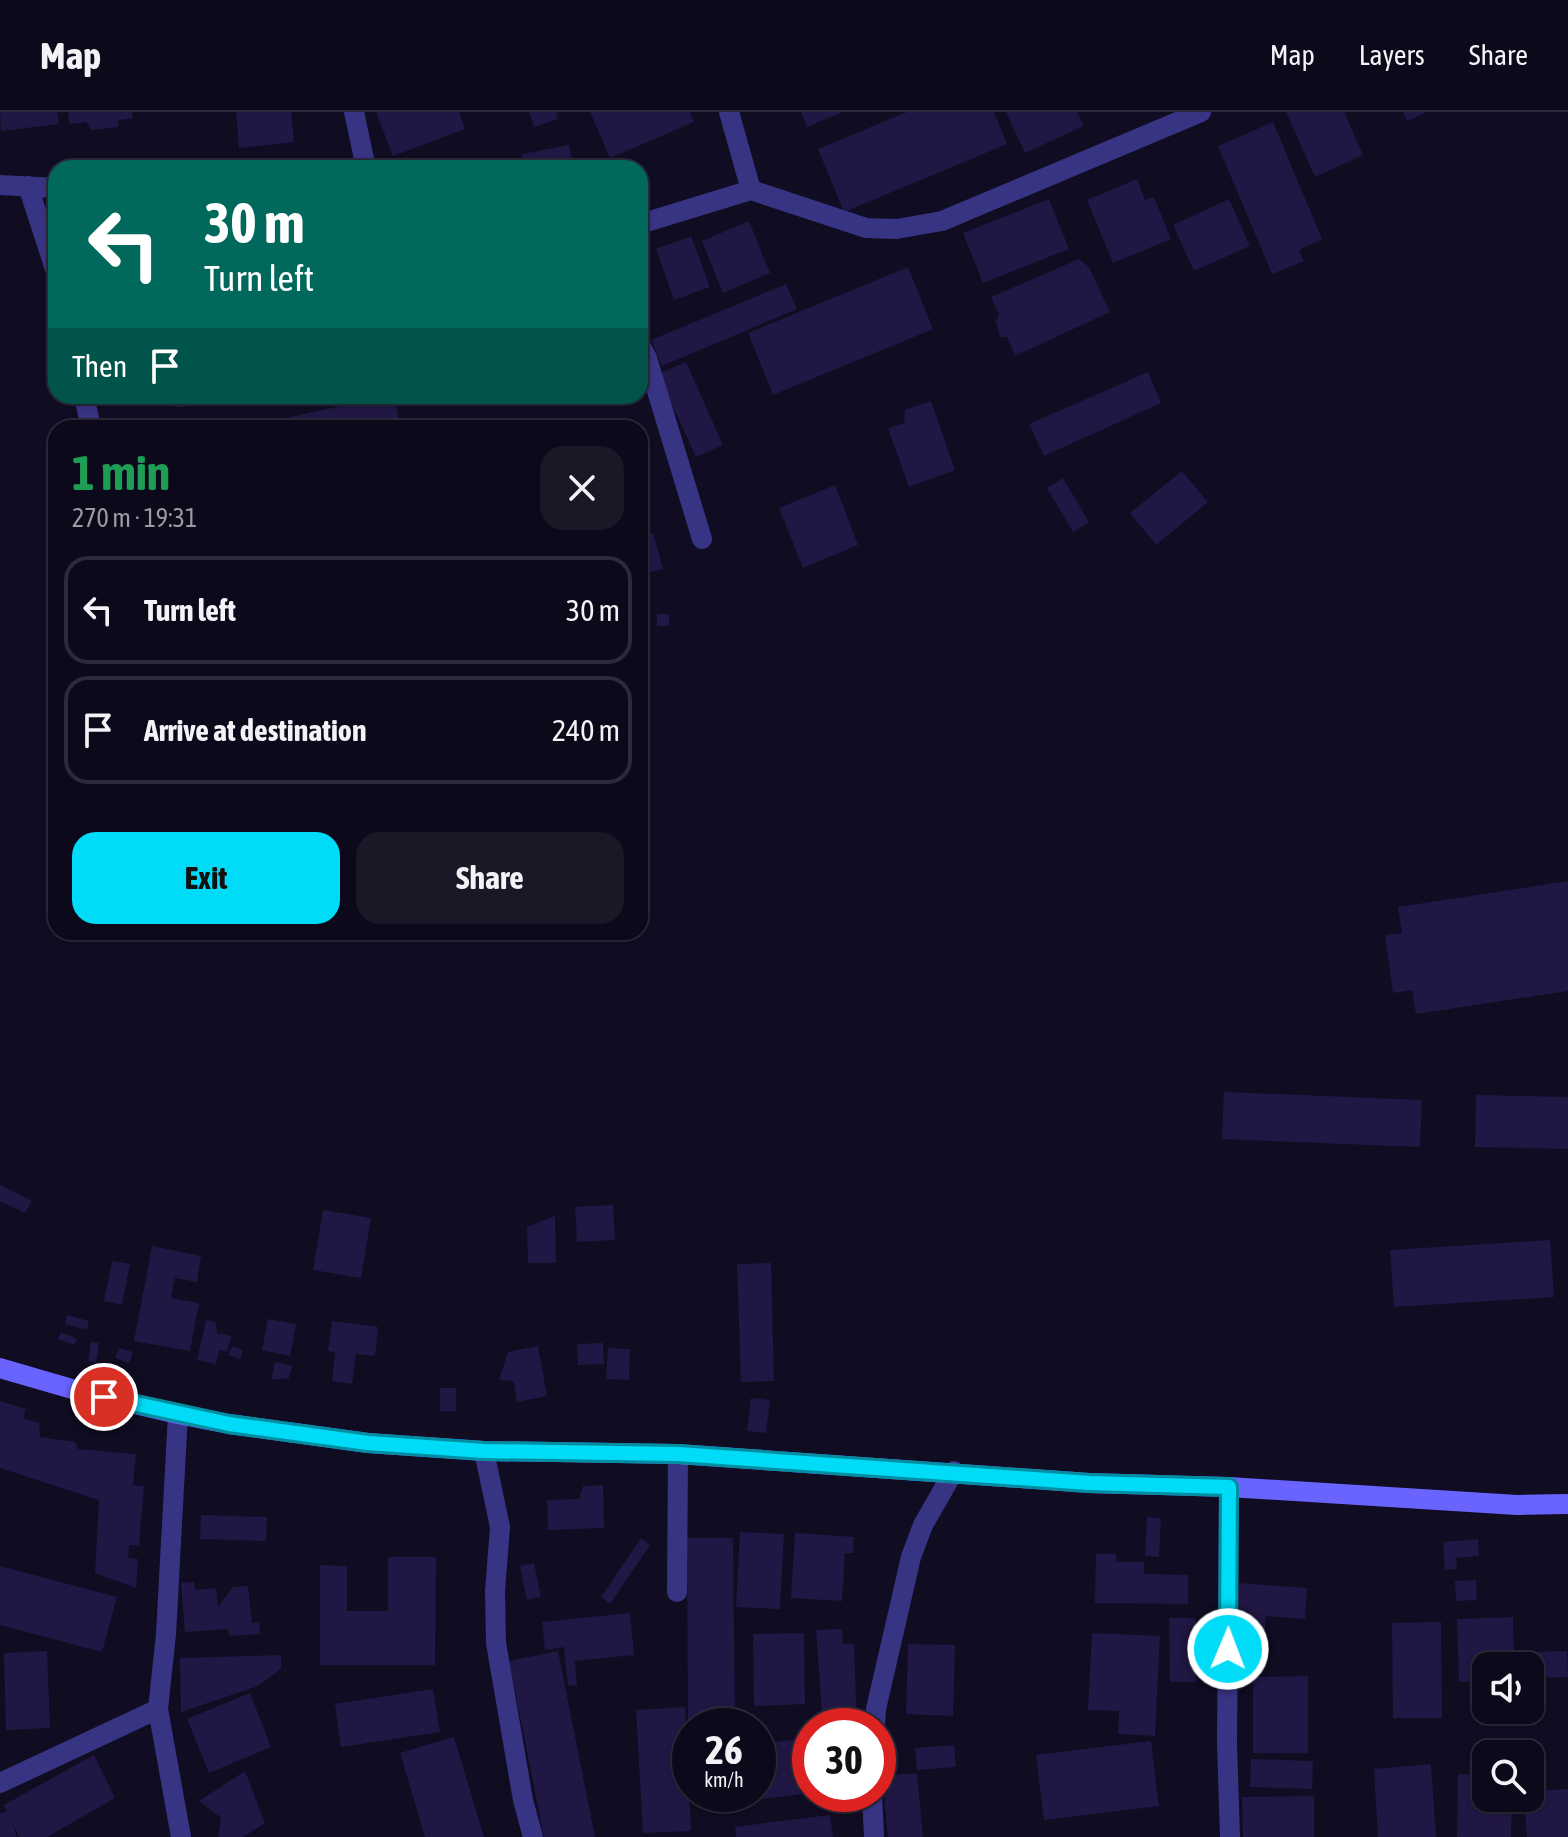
<!DOCTYPE html>
<meta charset="utf-8">
<style>
:root{--surface:#0c091a;--page:#1a1727;--text:#f1f3f6;--muted:#9a9aa2;--line:#2c2a39;--accent:#00dcf8}
body{margin:0;font-family:"Asap Condensed",sans-serif;background:var(--page);color:var(--text);height:100vh;display:flex;flex-direction:column;font-size:30px;white-space:nowrap}
*{box-sizing:border-box;margin:0}
p{font-size:26px;color:var(--muted)}
.icon{flex:none;width:44px;height:44px;fill:none;stroke:currentColor;stroke-width:2;stroke-linecap:round;stroke-linejoin:round}
.map{position:relative;flex:1;overflow:hidden}
.panel{position:absolute;left:48px;top:308px;width:600px;height:520px;display:flex;flex-direction:column;background:var(--surface);border-radius:24px;box-shadow:0 2px 6px #0004,0 0 0 2px var(--line)}
.panel>*{flex:none}
.hud{position:absolute;left:48px;top:48px;width:600px;height:244px;border-radius:24px;box-shadow:0 2px 6px #0004,0 0 0 2px var(--line);background:#00695c;color:#fff;overflow:hidden}
.buttons{position:absolute;left:1472px;top:1540px;display:grid;gap:16px}
.buttons a{display:grid;place-items:center;width:72px;height:72px;border-radius:16px;background:var(--surface);box-shadow:0 2px 6px #0004,0 0 0 2px var(--line);font-size:40px}
.speed{position:absolute;left:672px;top:1596px;display:flex;gap:16px;font-size:40px;font-weight:700;text-align:center}
.speed>*{display:grid;place-content:center;width:104px;height:104px;border-radius:50%;background:var(--surface);box-shadow:0 2px 6px #0004,0 0 0 2px var(--line);line-height:1}
.speed small{font-size:20px;font-weight:400}
.speed .limit{border:12px solid #d22;background:#fff;color:#111}
.pin{position:absolute;display:grid;place-items:center;width:68px;height:68px;color:#fff;margin:-34px;border:4px solid #fff;border-radius:50%;box-shadow:0 2px 8px #0007}
.me{position:absolute;width:88px;margin:-44px;rotate:1deg;stroke-linejoin:round;filter:drop-shadow(0 0 6px #0008)}
.turn{display:flex;align-items:center;gap:28px;height:168px;padding:0 24px;font-size:36px}
.turn .icon{width:104px;height:104px;stroke-width:2.5}
.turn b{display:block;font-size:56px;line-height:68px}
.then{display:flex;align-items:center;height:76px;padding:0 24px;background:#0003;gap:16px;font-size:30px}
.round{display:grid;place-items:center;flex:none;width:84px;height:84px;border-radius:24px;background:var(--page)}
.headline{display:flex;align-items:center;justify-content:space-between;height:136px;padding:0 24px}
h1{font-size:48px;font-weight:700;line-height:60px;color:#1e9e55}
.cta{display:flex;gap:16px;margin-top:auto;padding:16px 24px}
.cta a{flex:1;height:92px;border-radius:24px;background:var(--accent);color:#111;font-size:32px;font-weight:700;line-height:92px;text-align:center}
.cta a+a{background:var(--page);color:var(--text)}
ul{padding:0;list-style:none}
li{display:flex;align-items:center;gap:24px;height:108px;margin:0 16px 12px;padding:0 8px;border:4px solid var(--line);border-radius:24px}
li div{flex:1}
li b{display:block;font-size:30px}
li em{font-style:normal}
header{display:flex;align-items:center;gap:48px;box-sizing:border-box;height:112px;padding:0 40px;background:var(--surface);border-bottom:2px solid var(--line)}
header strong{font-size:38px}
nav{display:flex;gap:44px;margin-inline-start:auto;font-size:28px}
.map>svg:first-child{display:block}
.building{fill:#211744}
.lines{fill:none;stroke-linecap:round;stroke-linejoin:round}
.street{stroke:#383484;stroke-width:20}
.secondary{stroke:#6a64ff;stroke-width:20}
.route-casing{stroke:#008fa1;stroke-width:20}
.route{stroke:#00dcf8;stroke-width:14}
</style>
<header>
<strong>Map</strong>
<nav><a>Map</a><a>Layers</a><a>Share</a></nav>
</header>
<div class="map">
<svg width="1568" height="1725" viewBox="0 0 1568 1725">
<rect width="100%" height="100%" fill="#100c22"/>
<!-- building -->
<path class="building" d="M0,0H57L59,12L1,19Z
M68,0H132L133,6L118,8V15L91,18L86,10L69,12Z
M236,0H291L294,30L239,36Z
M376,0H459L465,17L393,44Z
M529,0H556L558,7L534,15Z
M590,0H690L694,10L610,46Z
M801,0H843L807,15Z
M907,0H994L1007,32L844,100L818,37Z
M1006,0H1077L1084,14L1025,41Z
M1286,0H1344L1363,43L1315,65Z
M1403,0H1427L1407,9Z
M1273,10L1322,127L1299,138L1304,149L1272,162L1218,34Z
M569,33L574,56H524L522,42Z
M1137,67L1145,88L1154,85L1171,127L1113,151L1087,88Z
M1049,87L1069,137L983,171L963,121Z
M1229,87L1250,134L1194,159L1173,113Z
M749,109L770,161L723,181L702,129Z
M691,124L710,175L674,188L656,137Z
M1079,147L1089,155L1110,200L1015,244L1007,225H1000L996,209L999,203L991,185Z
M908,155L933,217L773,283L748,221Z
M786,172L797,197L662,254L651,228Z
M686,250L723,333L696,345L658,262Z
M1148,260L1161,291L1044,344L1029,312Z
M171,284H186V295H174Z
M327,284H361V286L328,290Z
M385,284H394L401,316H274L272,309Z
M931,289L955,358L909,375L888,316L904,311L905,298Z
M1182,359L1208,390L1156,433L1130,401Z
M1063,366L1089,410L1073,420L1047,376Z
M835,373L858,433L803,456L779,396Z
M653,421L663,457L640,463V425Z
M657,502H669V514H657Z
M1568,769V879L1416,902L1412,878L1393,881L1385,823L1402,821L1398,795Z
M1224,980L1422,988L1420,1035L1222,1027Z
M1476,983L1568,985V1037L1475,1035Z
M0,1073L32,1089L25,1101L0,1089Z
M613,1093L615,1128L577,1130L575,1095Z
M323,1098L371,1106L361,1166L313,1158Z
M555,1104L556,1151H528L527,1115Z
M1550,1128L1554,1185L1394,1195L1390,1138Z
M152,1134L201,1144L197,1170L175,1166L171,1186L199,1191L190,1239L134,1229Z
M112,1149L130,1152L122,1193L104,1189Z
M771,1151L774,1269L741,1270L737,1152Z
M67,1203L89,1209L87,1218L65,1212Z
M268,1207L296,1212L290,1244L262,1238Z
M206,1208L216,1210L217,1221L231,1224L227,1240L219,1238L216,1252L197,1248Z
M332,1209L378,1215L375,1244L356,1242L352,1272L332,1269L335,1240L328,1239Z
M61,1220L77,1227L74,1233L58,1227Z
M91,1230L99,1231L96,1251L88,1249Z
M603,1231L604,1252L578,1253L577,1232Z
M232,1234L243,1238L240,1247L228,1243Z
M538,1234L547,1284L517,1290L514,1269L499,1268L508,1240Z
M119,1236L133,1240L129,1251L115,1246Z
M608,1236L630,1237L629,1268L606,1267Z
M275,1250L292,1254L289,1266L271,1268Z
M440,1276H456V1299H440Z
M751,1286L770,1288L766,1321L747,1319Z
M0,1289L26,1297L23,1306L39,1311L40,1325L75,1330L78,1337L136,1342L133,1373L144,1374L139,1434L129,1433L128,1446L138,1447L136,1476L95,1461L99,1388L0,1356Z
M603,1373L604,1416L548,1418L547,1388L579,1387L583,1374Z
M201,1403L267,1405L266,1429L200,1427Z
M1147,1405L1161,1406L1159,1445L1145,1444Z
M740,1420L784,1422L780,1497L736,1495Z
M795,1421L854,1425L853,1441H845L842,1489L791,1486Z
M641,1426L650,1433L610,1492L601,1485Z
M687,1426H733L735,1614H688Z
M1478,1427L1479,1444L1456,1446L1457,1457L1445,1458L1443,1430Z
M1096,1442H1116V1450H1144V1462L1188,1463V1492L1095,1491Z
M388,1445H436L435,1553H320V1453L347,1454V1499H388Z
M534,1451L541,1485L527,1488L520,1454Z
M0,1454L117,1485L102,1540L0,1513Z
M1476,1468L1477,1488L1456,1489L1455,1469Z
M194,1470L195,1478L216,1476L218,1495L233,1475L248,1474L252,1511L259,1510L260,1522L229,1524L228,1517L185,1520L181,1471Z
M1239,1471L1307,1476L1305,1507L1266,1504L1262,1558L1233,1556Z
M630,1501L634,1543L575,1549L577,1573L568,1574L564,1535L545,1538L542,1510Z
M1513,1505L1514,1554H1486V1569L1459,1570L1457,1507Z
M1169,1506H1196V1570H1170Z
M1441,1510L1442,1606H1393L1392,1511Z
M842,1517L843,1532H854L857,1614H823L816,1518Z
M804,1521L805,1592L754,1594L753,1522Z
M1092,1521L1160,1524L1155,1624L1118,1622L1119,1599L1088,1598Z
M908,1532L955,1533L953,1604L906,1602Z
M47,1539L50,1616L6,1618L4,1541Z
M558,1539L595,1725H544L509,1549Z
M1567,1539L1568,1565L1530,1566L1526,1540Z
M281,1543V1557L258,1574L181,1600L180,1546Z
M1308,1564V1641H1253V1565Z
M433,1577L440,1620L341,1635L335,1592Z
M250,1581L271,1635L209,1661L187,1607Z
M685,1595L691,1719L643,1721L636,1598Z
M454,1625L484,1725H425L400,1641Z
M810,1626V1681L738,1690L737,1682H758V1632Z
M1151,1629L1159,1694L1044,1708L1036,1643Z
M954,1633L956,1655L917,1658L915,1636Z
M94,1643L115,1686L47,1725H19L12,1710L17,1725H0V1702L7,1699L4,1693Z
M1251,1647L1313,1649L1312,1677L1250,1675Z
M1431,1652L1436,1725H1378L1374,1657Z
M245,1659L265,1711L243,1725H218L221,1706L199,1689Z
M917,1661L923,1725H888L882,1664Z
M1458,1662L1486,1663V1686H1512L1511,1725H1457Z
M1568,1677V1725H1527L1524,1686H1530V1679Z
M1314,1684V1725H1243L1242,1685Z
M830,1703L833,1725H736L735,1715Z"/>
<g class="lines">
<!-- street -->
<path class="street" d="M354,0L366,56
M729,0L751,78
M0,73L56,76
M28,74L56,160
M640,112L751,78L866,116L896,117L942,109L1201,0
M640,233L647,246L702,427
M84,284L91,316
M178,1302L166,1522L158,1597L181,1725
M484,1339L500,1415L495,1479L496,1531L523,1688L533,1725
M1229,1375L1227,1631L1230,1725
M677,1480L678,1342
M875,1614L876,1597L911,1445L923,1413L954,1359
M0,1671L158,1597
M872,1682L874,1725"/>
<!-- secondary -->
<path class="secondary" d="M0,1256L79,1279L178,1302L229,1312L368,1331L484,1339L678,1342L1089,1371L1229,1375L1517,1393L1568,1392"/>
</g>
<g class="lines">
<defs>
<path id="route" d="M104,1285L229,1312L368,1331L484,1339L678,1342L1089,1371L1229,1375L1228,1537"/>
</defs>
<!-- route casing -->
<use href="#route" class="route-casing"/>
<!-- route -->
<use href="#route" class="route"/>
</g>
</svg>
<div class="buttons">
<a><svg class="icon" aria-label="sound" viewBox="0 0 24 24"><path d="M4 9h4l5-4v14l-5-4H4zM17 9q2 3 0 6"/></svg></a>
<a><svg class="icon" aria-label="search" viewBox="0 0 24 24"><circle cx="10" cy="10" r="6"/><path d="M15 15l6 6"/></svg></a>
</div>
<div class="speed"><div>26<small>km/h</small></div><div class="limit">30</div></div>
<div class="pin" style="left:104px;top:1285px;background:#d93025"><svg class="icon" aria-label="arrive" viewBox="0 0 24 24"><path d="M6 21V4h12l-3 4 3 4H6"/></svg></div>
<svg class="me" style="left:1228px;top:1537px" viewBox="-20 -20 40 40"><circle r="17" fill="#00dcf8" stroke="#fff" stroke-width="3"/><path d="M0-11L8 9 0 5-8 9z" fill="#fff"/></svg>
<div class="hud">
<div class="turn"><svg class="icon" aria-label="left" viewBox="0 0 24 24"><path d="M17 20v-9H6M10 6l-5 5 5 5"/></svg><div><b>30 m</b>Turn left</div></div>
<div class="then">Then<svg class="icon" aria-label="arrive" viewBox="0 0 24 24"><path d="M6 21V4h12l-3 4 3 4H6"/></svg></div>
</div>
<section class="panel">
<div class="headline"><div><h1>1 min</h1><p>270 m · 19:31</p></div><a class="round"><svg class="icon" aria-label="close" viewBox="0 0 24 24"><path d="M6 6l12 12M18 6L6 18"/></svg></a></div>
<ul>
<li><svg class="icon" aria-label="left" viewBox="0 0 24 24"><path d="M17 20v-9H6M10 6l-5 5 5 5"/></svg><div><b>Turn left</b></div><em>30 m</em></li>
<li><svg class="icon" aria-label="arrive" viewBox="0 0 24 24"><path d="M6 21V4h12l-3 4 3 4H6"/></svg><div><b>Arrive at destination</b></div><em>240 m</em></li>
</ul>
<div class="cta"><a>Exit</a><a>Share</a></div>
</section>
</div>
